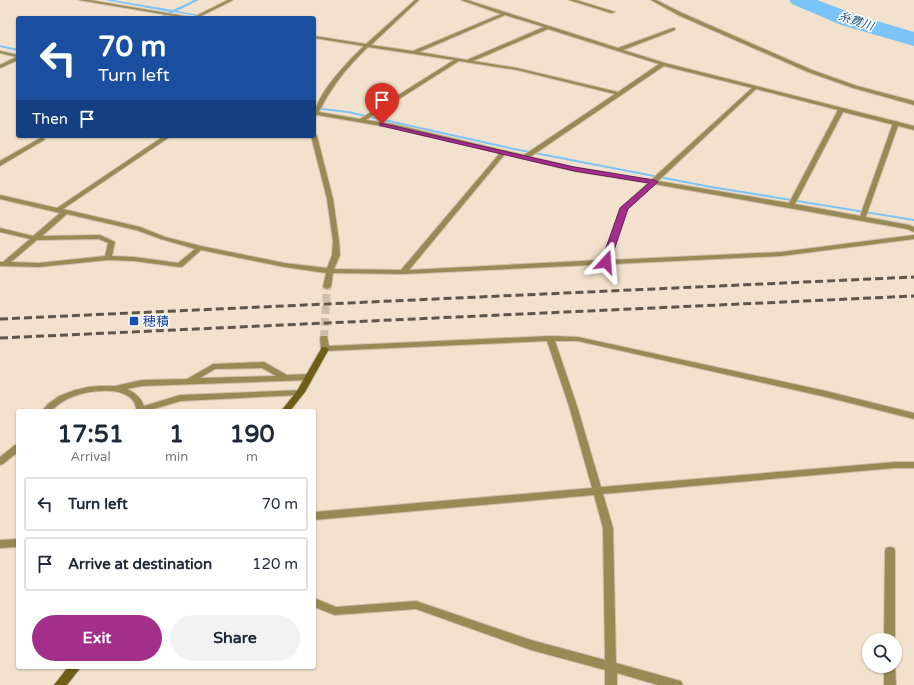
<!DOCTYPE html>
<meta charset="utf-8">
<style>
:root{--surface:#fff;--page:#f2f2f3;--text:#1f2937;--muted:#747a83;--line:#e0e1e3;--accent:#a32f8a}
body{margin:0;font-family:"Varela Round","Noto Sans JP",sans-serif;background:var(--page);color:var(--text);height:100vh;display:flex;flex-direction:column;font-size:15px;white-space:nowrap}
*{box-sizing:border-box;margin:0}
p{font-size:13px;color:var(--muted)}
.icon{flex:none;width:22px;height:22px;fill:none;stroke:currentColor;stroke-width:2;stroke-linecap:round;stroke-linejoin:round}
.map{position:relative;flex:1;overflow:hidden}
.sheet{position:absolute;left:16px;top:409px;width:300px;height:260px;display:flex;flex-direction:column;background:var(--surface);border-radius:4px;box-shadow:0 1px 3px #0004}
.sheet>*{flex:none}
.hud{position:absolute;left:16px;top:16px;width:300px;height:122px;border-radius:4px;box-shadow:0 1px 3px #0004;background:#1a4fa0;color:#fff;overflow:hidden}
.tools{position:absolute;left:862px;top:633px;display:grid;gap:8px}
.tools a{display:grid;place-items:center;width:40px;height:40px;border-radius:50%;background:var(--surface);box-shadow:0 1px 3px #0004;font-size:20px}
.pin{position:absolute;display:grid;place-items:center;width:34px;height:34px;color:#fff;margin:-41px -17px;border-radius:50% 50% 50% 0;rotate:-45deg;box-shadow:0 0 4px #0007}
.pin .icon{rotate:45deg}
.me{position:absolute;width:44px;margin:-22px;rotate:19deg;stroke-linejoin:round;filter:drop-shadow(0 0 3px #0008)}
.turn{display:flex;align-items:center;gap:14px;height:84px;padding:0 16px;font-size:18px}
.turn .icon{width:52px;height:52px;stroke-width:2.5}
.turn b{display:block;font-size:28px;line-height:34px}
.then{display:flex;align-items:center;height:38px;padding:0 16px;background:#0003;gap:8px;font-size:15px}
.eta{display:flex;justify-content:space-evenly;align-items:center;height:68px;text-align:center}
.eta b{font-size:24px;font-weight:700;line-height:28px}
.primary-button{display:flex;gap:8px;margin-top:auto;padding:8px 16px}
.primary-button a{flex:1;height:46px;border-radius:24px;background:var(--accent);color:#fff;font-size:16px;font-weight:700;line-height:46px;text-align:center}
.primary-button a+a{background:var(--page);color:var(--text)}
ul{padding:0;list-style:none}
li{display:flex;align-items:center;gap:12px;height:54px;margin:0 8px 6px;padding:0 8px;border:2px solid var(--line);border-radius:4px}
li div{flex:1}
li b{display:block;font-size:15px}
li em{font-style:normal}
.map>svg:first-child{display:block}
.lines{fill:none;stroke-linecap:round;stroke-linejoin:round}
.stream{fill:#7ac4f9;fill-rule:evenodd}
.river{fill:#7ac4f9;fill-rule:evenodd}
.minor-tunnel{stroke:#cdbfac;stroke-width:8;stroke-dasharray:8 4;stroke-linecap:butt}
.service-casing{stroke:#cdbfac;stroke-width:2}
.minor-casing{stroke:#cdbfac;stroke-width:2}
.tertiary-casing{stroke:#cdbfac;stroke-width:2}
.secondary-casing{stroke:#cdbfac;stroke-width:2}
.service{fill:#978a54;fill-rule:evenodd}
.minor{fill:#978a54;fill-rule:evenodd}
.tertiary{fill:#978a54;fill-rule:evenodd}
.secondary{fill:#6e5e16;fill-rule:evenodd}
.rail{stroke:#5f564b;stroke-width:3;stroke-dasharray:8 4;stroke-linecap:butt}
.route{fill:#a32f8a;stroke:#6a1f5a}
.transit-dot{fill:#1a4fb4;stroke:#fff;stroke-width:1.5}
.labels{text-anchor:middle;stroke-width:3;stroke-linejoin:round;paint-order:stroke}
.far-water-label{font-size:12px;font-style:italic;fill:#1d5376;stroke:#fff}
.transit-label{font-size:13px;fill:#164399;stroke:#fff;text-anchor:start}
</style>
<div class="map">
<svg width="914" height="685" viewBox="0 0 914 685">
<rect width="100%" height="100%" fill="#f2e2cd"/>
<g class="lines">
<!-- stream -->
<path class="stream" d="M105,0H113L173,10L194,0H199L177,11L216,18H208L174,12L162,18H157L170,12Z
M0,45L18,49V51L0,47Z
M314,107L348,111L514,148L711,186L914,219V221L711,188L514,150L348,113L314,109Z"/>
<!-- river -->
<path class="river" d="M789,0H817L857,15L914,32V46L841,25L792,4Z"/>
<!-- minor-tunnel -->
<path class="minor-tunnel" d="M324,338L327,287"/>
<defs>
<path id="service" d="M228,0H233L197,18H192Z
M896,121L899,123L865,219L862,221L860,220L859,219L893,123Z
M42,137L45,139L44,140L0,166V161Z"/>
<path id="minor" d="M79,0H89L196,18H186Z
M415,0H419L371,45L413,51L501,14L461,0H467L618,48L673,28H675V30L623,50L665,63L914,126V130L843,112L795,204L909,225L914,227V232L907,229L654,184L627,209L610,260L781,252L914,235V239L781,256L403,274L333,273L331,287L327,289L323,287L326,273L284,267L201,250L182,267H179L134,261L108,260L39,267L0,266V262H3L30,239L0,232V228L33,236L60,213L0,199V195L57,208L164,136H171L63,209L140,227L165,237L201,246L284,263L327,268L332,255L333,241L327,199L311,136H314V134L317,136L333,199L339,241L340,255L334,269L401,270L500,153L393,128L317,115L314,118C314,96 348,61 364,46L314,38V36L366,44ZM505,15L544,27L467,60L419,52ZM548,29L659,64L618,92L517,68L473,61ZM368,47L454,60L360,119L319,112C331,87 348,66 368,47ZM459,61L517,70L615,94L524,155L393,124L366,120ZM664,66L752,88L651,180L574,167L530,157ZM756,89L838,110L789,203L658,181ZM505,154L574,171L648,183L621,208L602,260L409,270ZM67,214L136,230L161,239L195,249L178,263L134,257L112,256L115,242L100,235L42,236ZM99,239L108,243L105,256L39,263L11,262L37,240Z
M569,0H576L615,12L611,13Z
M651,0H656L682,13L812,70L857,86L914,101V105L853,88L808,72L678,15Z
M0,51L18,55V60L0,68V65L16,57L0,53Z
M321,336H327L329,346L550,336L578,337L826,391L914,413V419L826,397L578,341H555L577,406L601,487L895,462H914V468H895L603,494L613,528L616,663L677,680L681,681L683,685H658L617,673V685H605V670L531,650L416,609L335,615L314,607V598L336,607L416,601L531,640L605,660L603,528L594,495L314,520V512L592,488L569,406L547,341L325,351L321,349L320,338Z
M264,362L287,375L309,374L313,377L309,380L142,386L127,389C135,393 141,397 144,406L180,395L304,390L305,392L301,395L181,401L147,411H137C136,408 135,404 134,402C123,385 87,391 72,397C64,400 57,405 51,411H42L48,404L59,396L75,390L88,387L100,386H115L142,380L187,379L213,364ZM262,368L276,376L200,378L215,369Z
M18,539V547L0,548V540Z
M890,547L894,548L895,551V641V640H884L885,551L886,548Z
M895,664L896,685H884V666H895Z"/>
<path id="tertiary" d="M18,444V452L3,464L0,465V457L15,445Z"/>
<path id="secondary" d="M322,347H325L329,349L305,392L290,411H281L297,391Z
M68,667H81L67,685H54Z"/>
</defs>
<!-- service casing -->
<use href="#service" class="service-casing"/>
<!-- minor casing -->
<use href="#minor" class="minor-casing"/>
<!-- tertiary casing -->
<use href="#tertiary" class="tertiary-casing"/>
<!-- secondary casing -->
<use href="#secondary" class="secondary-casing"/>
<!-- service -->
<use href="#service" class="service"/>
<!-- minor -->
<use href="#minor" class="minor"/>
<!-- tertiary -->
<use href="#tertiary" class="tertiary"/>
<!-- secondary -->
<use href="#secondary" class="secondary"/>
<!-- rail -->
<path class="rail" d="M0,319L914,277
M0,338L914,296"/>
</g>
<!-- route -->
<path class="route" d="M380,123L574,167L654,180L658,182L628,209L610,262L606,265L601,262L620,208L649,183L574,171L382,126H380Z"/>
<!-- markers -->
<rect class="transit-dot" x="129" y="316" width="10" height="10" rx="2"/>
<g class="labels">
<!-- far-water labels -->
<g class="far-water-label">
<text transform="translate(856 21) rotate(18)" y="4">糸貫川</text>
</g>
<!-- transit labels -->
<g class="transit-label">
<text x="143" y="326">穂積</text>
</g>
</g>
</svg>
<div class="tools">
<a><svg class="icon" aria-label="search" viewBox="0 0 24 24"><circle cx="10" cy="10" r="6"/><path d="M15 15l6 6"/></svg></a>
</div>
<div class="pin" style="left:382px;top:124px;background:#d93025"><svg class="icon" aria-label="arrive" viewBox="0 0 24 24"><path d="M6 21V4h12l-3 4 3 4H6"/></svg></div>
<svg class="me" style="left:606px;top:262px" viewBox="-20 -20 40 40"><path d="M0-17L14 15 0 8-14 15z" fill="#a32f8a" stroke="#fff" stroke-width="4"/></svg>
<div class="hud">
<div class="turn"><svg class="icon" aria-label="left" viewBox="0 0 24 24"><path d="M17 20v-9H6M10 6l-5 5 5 5"/></svg><div><b>70 m</b>Turn left</div></div>
<div class="then">Then<svg class="icon" aria-label="arrive" viewBox="0 0 24 24"><path d="M6 21V4h12l-3 4 3 4H6"/></svg></div>
</div>
<section class="sheet">
<div class="eta">
<div><b>17:51</b><p>Arrival</p></div>
<div><b>1</b><p>min</p></div>
<div><b>190</b><p>m</p></div>
</div>
<ul>
<li><svg class="icon" aria-label="left" viewBox="0 0 24 24"><path d="M17 20v-9H6M10 6l-5 5 5 5"/></svg><div><b>Turn left</b></div><em>70 m</em></li>
<li><svg class="icon" aria-label="arrive" viewBox="0 0 24 24"><path d="M6 21V4h12l-3 4 3 4H6"/></svg><div><b>Arrive at destination</b></div><em>120 m</em></li>
</ul>
<div class="primary-button"><a>Exit</a><a>Share</a></div>
</section>
</div>
